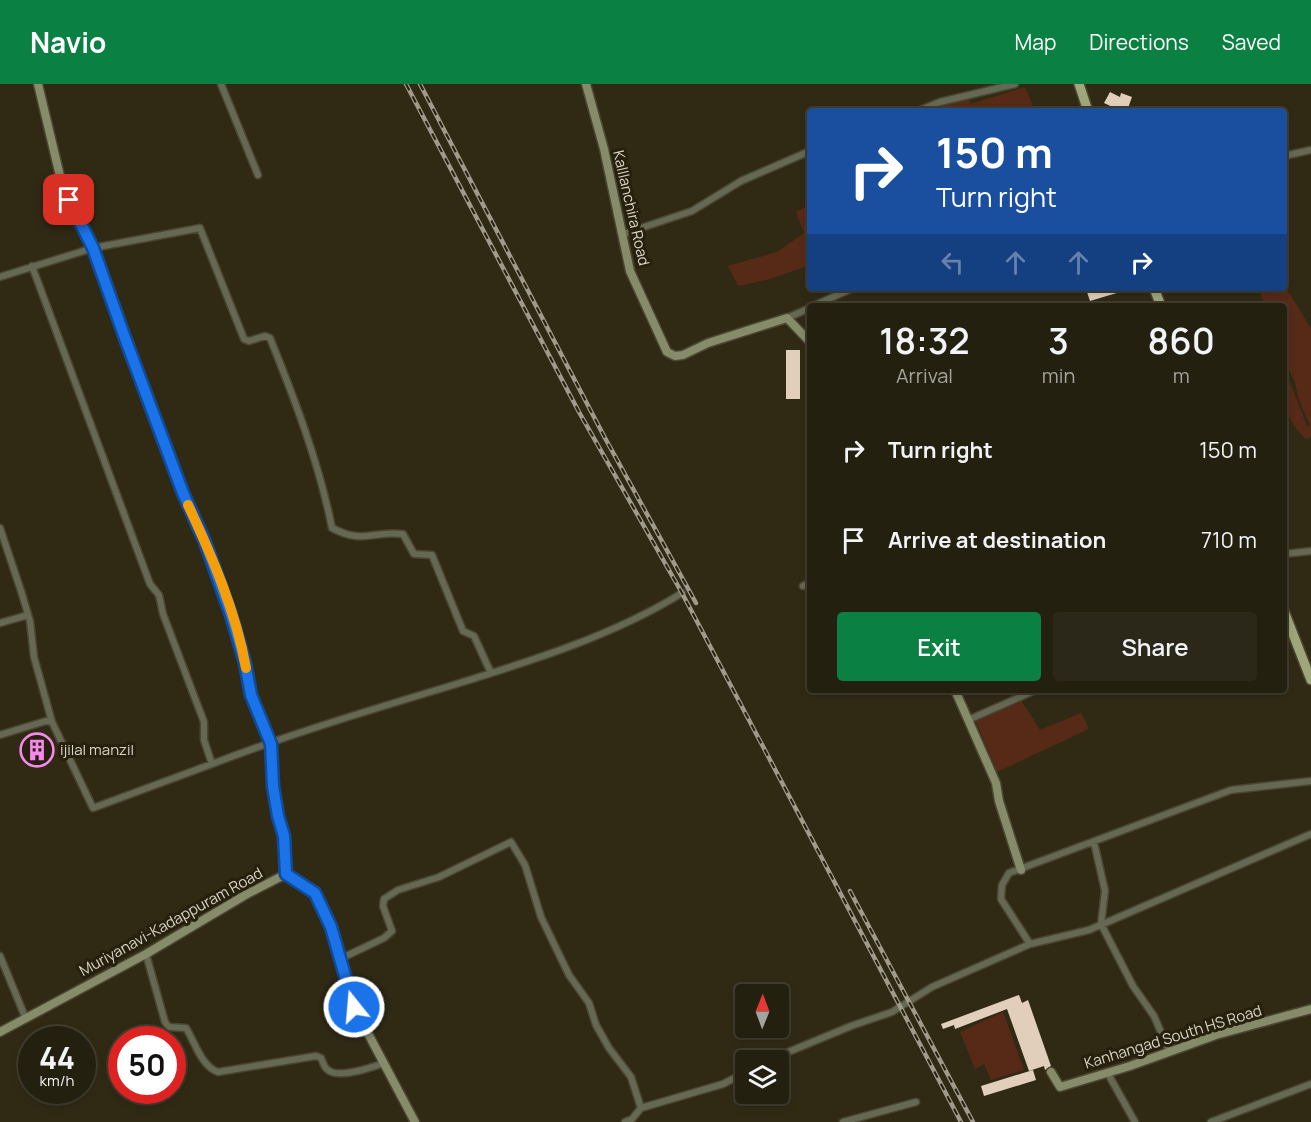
<!DOCTYPE html>
<style>
:root{--surface:#242010;--page:#2c2819;--text:#f1f3f6;--muted:#a3a39f;--line:#413e30;--accent:#0b8043}
body{margin:0;font-family:Manrope,sans-serif;background:var(--page);color:var(--text);height:100vh;display:flex;flex-direction:column;font-size:22px;white-space:nowrap}
*{box-sizing:border-box;margin:0}
p{font-size:20px;color:var(--muted)}
.icon{flex:none;width:33px;height:33px;fill:none;stroke:currentColor;stroke-width:2;stroke-linecap:round;stroke-linejoin:round}
.map{position:relative;flex:1;overflow:hidden}
.panel{position:absolute;left:807px;top:219px;width:480px;height:390px;display:flex;flex-direction:column;background:var(--surface);border-radius:6px;box-shadow:0 3px 9px #0003,0 0 0 2px var(--line)}
.panel>*{flex:none}
.hud{position:absolute;left:807px;top:24px;width:480px;height:183px;border-radius:6px;box-shadow:0 3px 9px #0003,0 0 0 2px var(--line);background:#1a4fa0;color:#fff;overflow:hidden}
.needle{width:39px;rotate:1deg}
.tools{position:absolute;left:735px;top:900px;display:grid;gap:12px}
.tools a{display:grid;place-items:center;width:54px;height:54px;border-radius:6px;background:var(--surface);box-shadow:0 3px 9px #0003,0 0 0 2px var(--line);font-size:30px}
.speed{position:absolute;left:18px;top:942px;display:flex;gap:12px;font-size:30px;font-weight:700;text-align:center}
.speed>*{display:grid;place-content:center;width:78px;height:78px;border-radius:50%;background:var(--surface);box-shadow:0 3px 9px #0003,0 0 0 2px var(--line);line-height:1}
.speed small{font-size:15px;font-weight:400}
.speed .limit{border:9px solid #d22;background:#fff;color:#111}
.pin{position:absolute;display:grid;place-items:center;width:51px;height:51px;color:#fff;margin:-26px;border-radius:12px;box-shadow:0 3px 9px #0006}
.me{position:absolute;width:66px;margin:-33px;rotate:343deg;stroke-linejoin:round;filter:drop-shadow(0 0 4px #0008)}
.turn{display:flex;align-items:center;gap:21px;height:126px;padding:0 30px;font-size:27px}
.turn .icon{width:78px;height:78px;stroke-width:2.5}
.turn b{display:block;font-size:42px;line-height:51px}
.lanes{display:flex;align-items:center;height:57px;padding:0 30px;background:#0003;justify-content:center;gap:30px;direction:ltr}
.lanes .off{opacity:.35}
.eta{display:flex;justify-content:space-evenly;align-items:center;height:102px;text-align:center}
.eta b{font-size:36px;font-weight:600;line-height:42px}
.action{display:flex;gap:12px;margin-top:auto;padding:12px 30px}
.action a{flex:1;height:69px;border-radius:6px;background:var(--accent);color:#fff;font-size:24px;font-weight:600;line-height:69px;text-align:center}
.action a+a{background:var(--page);color:var(--text)}
ul{padding:0;list-style:none}
li{display:flex;align-items:center;gap:18px;height:90px;padding:0 30px}
li div{flex:1}
li b{display:block;font-size:22px}
li em{font-style:normal}
header{display:flex;align-items:center;gap:36px;box-sizing:border-box;height:84px;padding:0 30px;background:var(--accent);color:#fff}
header strong{font-size:28px}
nav{display:flex;gap:33px;margin-inline-start:auto;font-size:21px}
.map>svg:first-child{display:block}
.green{fill:#572a17}
.building{fill:#e2cfbb}
.lines{fill:none;stroke-linecap:round;stroke-linejoin:round}
.street-casing{stroke:#4b4632;stroke-width:9}
.secondary-casing{stroke:#4b4632;stroke-width:11}
.primary-casing{stroke:#4b4632;stroke-width:12}
.street{stroke:#656853;stroke-width:6}
.secondary{stroke:#868b69;stroke-width:8}
.primary{stroke:#9fa67a;stroke-width:9}
.rail-casing{stroke:#9f9a8b;stroke-width:4.5}
.rail{stroke:#26200c;stroke-width:2;stroke-dasharray:7;stroke-linecap:butt}
.route-casing{stroke:#114b97;stroke-width:15}
.route{stroke:#1a73e8;stroke-width:10}
.slow{stroke:#f59e0b;stroke-width:10}
.labels{text-anchor:middle;stroke-width:6;stroke-linejoin:round;paint-order:stroke}
.street-label{font-size:15px;fill:#dad6ca;stroke:#26200c}
.poi-label{font-size:15px;fill:#dad6ca;stroke:#26200c;text-anchor:start}
</style>
<header>
<strong>Navio</strong>
<nav><a>Map</a><a>Directions</a><a>Saved</a></nav>
</header>
<div class="map">
<svg width="1311" height="1038" viewBox="0 0 1311 1038">
<rect width="100%" height="100%" fill="#302a15"/>
<!-- green -->
<path class="green" d="M1025,3L1035,27H941L940,23L969,15L970,20Z
M810,120V181L770,195L738,202L728,182L777,168L804,149L796,128Z
M1284,200L1311,245V353L1306,355C1284,334 1284,320 1284,291L1288,293L1307,342H1310L1299,316L1295,298L1284,276V222H1265L1258,204H1284Z
M1021,616L1040,646L1081,629L1089,645L997,688L975,635Z
M1003,928L1024,986L991,996L984,980L975,985L960,948Z"/>
<!-- building -->
<path class="building" d="M1110,8L1120,13L1121,9L1132,13L1127,27H1121L1104,19Z
M1089,204H1130V205L1090,217L1086,205Z
M786,266H800V315H786Z
M44,654L49,664L43,667L45,672L34,677L27,662Z
M1019,911L1022,919L1028,916L1051,982L1045,986L1044,982L1029,987L1007,925L955,945L954,941L943,945L941,940Z
M1033,986L1036,996L984,1012L981,1002Z"/>
<g class="lines">
<defs>
<path id="street" d="M221,0L258,91
M918,27L940,18L1015,0
M1284,72L1311,66
M623,150L692,127L741,97L810,67
M32,182L150,500L159,511L163,530L204,638V656L212,680C290,650 370,626 450,602C528,578 613,552 682,509
M0,193L93,164L200,144L244,255L249,257L265,252L270,254C295,316 319,379 332,444C364,461 373,446 403,450L414,470L432,471L463,547L474,552L491,589
M813,222L853,204
M787,234L810,224
M0,444L22,510L30,537L34,573L52,638
M1284,470L1311,467
M803,502L810,499
M0,539L28,531
M968,636L1036,606
M0,651L46,637L52,638L93,724L212,680
M1094,758L1105,807L1101,840L1133,902L1154,932L1169,967
M1030,860L1089,846L1311,750
M146,870L165,938L169,943L186,944C195,958 201,982 218,988L316,972L321,974C323,978 324,984 328,986C338,995 373,983 384,979
M0,872L26,935
M340,875L384,854L392,847L383,822L384,815L398,806L439,793L511,758L525,781L541,833L569,891L589,919L596,941L609,964L631,993L641,1024L723,1000L746,988
M769,976L851,942L892,928L932,903L1030,860L1001,815L1002,801L1009,789L1231,706L1311,697
M1107,988L1135,1038
M625,1038L632,1035L641,1024
M843,1038L916,1018
M1211,1038L1311,1000"/>
<path id="secondary" d="M38,0L60,92L69,116L93,164L125,254L183,409L205,458L231,531L245,579L251,611L271,660L273,702L278,732L283,752L286,790
M586,0L604,65L630,187L667,268L675,272L683,271L708,259L787,234L810,258
M955,606L996,699L999,717L1021,786
M286,790L315,809L331,843L354,923L415,1038
M0,948L146,870L247,810L286,790
M1051,988L1060,1003L1130,982L1216,951L1311,925"/>
<path id="primary" d="M1079,0L1088,27
M1154,204L1161,222
M1284,527L1311,596"/>
</defs>
<!-- street casing -->
<use href="#street" class="street-casing"/>
<!-- secondary casing -->
<use href="#secondary" class="secondary-casing"/>
<!-- primary casing -->
<use href="#primary" class="primary-casing"/>
<!-- street -->
<use href="#street" class="street"/>
<!-- secondary -->
<use href="#secondary" class="secondary"/>
<!-- primary -->
<use href="#primary" class="primary"/>
<defs>
<path id="rail" d="M406,0L579,328L682,509L961,1038
M420,0L605,354L696,519
M850,807L973,1038"/>
</defs>
<!-- rail casing -->
<use href="#rail" class="rail-casing"/>
<!-- rail -->
<use href="#rail" class="rail"/>
</g>
<g class="lines">
<defs>
<path id="route" d="M69,116L93,164L125,254L183,409L205,458L231,531L245,579L251,611L271,660L273,702L278,732L284,752L286,790L315,809L331,843L354,923"/>
</defs>
<!-- route casing -->
<use href="#route" class="route-casing"/>
<!-- route -->
<use href="#route" class="route"/>
<!-- slow -->
<path class="slow" d="M188,421C212,472 236,528 246,584"/>
</g>
<!-- icons -->
<defs>
<symbol id="building-ring" viewBox="-11 -11 22 22"><circle r="9.5" fill="#26200c" stroke="#f788ec" stroke-width="1.5"/><path d="M-4-6H4V6H1V3H-1V6H-4ZM-2.5-4.3h1.7v1.8h-1.7ZM.8-4.3h1.7v1.8H.8ZM-2.5-1h1.7V.8h-1.7ZM.8-1h1.7V.8H.8Z" fill="#f788ec"/></symbol>
</defs>
<g fill-rule="evenodd">
<use href="#building-ring" x="18" y="647" width="38" height="38"/>
</g>
<g class="labels">
<!-- street labels -->
<g class="street-label">
<text transform="translate(631 124) rotate(77)" y="5">Kalllanchira Road</text>
<text transform="translate(171 838) rotate(-29)" y="5">Muriyanavi-Kadappuram Road</text>
<text transform="translate(1173 953) rotate(-17)" y="5">Kanhangad South HS Road</text>
</g>
<!-- poi labels -->
<g class="poi-label">
<text x="60" y="671">ijilal manzil</text>
</g>
</g>
</svg>
<div class="tools">
<a><svg class="needle" viewBox="-14 -14 28 28"><path d="M0-13l5 13h-10z" fill="#e53935"/><path d="M0 13l5-13h-10z" fill="#a3a39f"/></svg></a>
<a><svg class="icon" aria-label="layers" viewBox="0 0 24 24"><path d="M12 4l9 5-9 5-9-5zM3 14l9 5 9-5"/></svg></a>
</div>
<div class="speed"><div>44<small>km/h</small></div><div class="limit">50</div></div>
<div class="pin" style="left:69px;top:116px;background:#d93025"><svg class="icon" aria-label="arrive" viewBox="0 0 24 24"><path d="M6 21V4h12l-3 4 3 4H6"/></svg></div>
<svg class="me" style="left:354px;top:923px" viewBox="-20 -20 40 40"><circle r="17" fill="#1a73e8" stroke="#fff" stroke-width="3"/><path d="M0-11L8 9 0 5-8 9z" fill="#fff"/></svg>
<div class="hud">
<div class="turn"><svg class="icon" aria-label="right" viewBox="0 0 24 24"><path d="M7 20v-9h11M14 6l5 5-5 5"/></svg><div><b>150 m</b>Turn right</div></div>
<div class="lanes"><svg class="icon off" aria-label="left" viewBox="0 0 24 24"><path d="M17 20v-9H6M10 6l-5 5 5 5"/></svg><svg class="icon off" aria-label="ahead" viewBox="0 0 24 24"><path d="M12 20V5M6 11l6-6 6 6"/></svg><svg class="icon off" aria-label="ahead" viewBox="0 0 24 24"><path d="M12 20V5M6 11l6-6 6 6"/></svg><svg class="icon" aria-label="right" viewBox="0 0 24 24"><path d="M7 20v-9h11M14 6l5 5-5 5"/></svg></div>
</div>
<section class="panel">
<div class="eta">
<div><b>18:32</b><p>Arrival</p></div>
<div><b>3</b><p>min</p></div>
<div><b>860</b><p>m</p></div>
</div>
<ul>
<li><svg class="icon" aria-label="right" viewBox="0 0 24 24"><path d="M7 20v-9h11M14 6l5 5-5 5"/></svg><div><b>Turn right</b></div><em>150 m</em></li>
<li><svg class="icon" aria-label="arrive" viewBox="0 0 24 24"><path d="M6 21V4h12l-3 4 3 4H6"/></svg><div><b>Arrive at destination</b></div><em>710 m</em></li>
</ul>
<div class="action"><a>Exit</a><a>Share</a></div>
</section>
</div>
